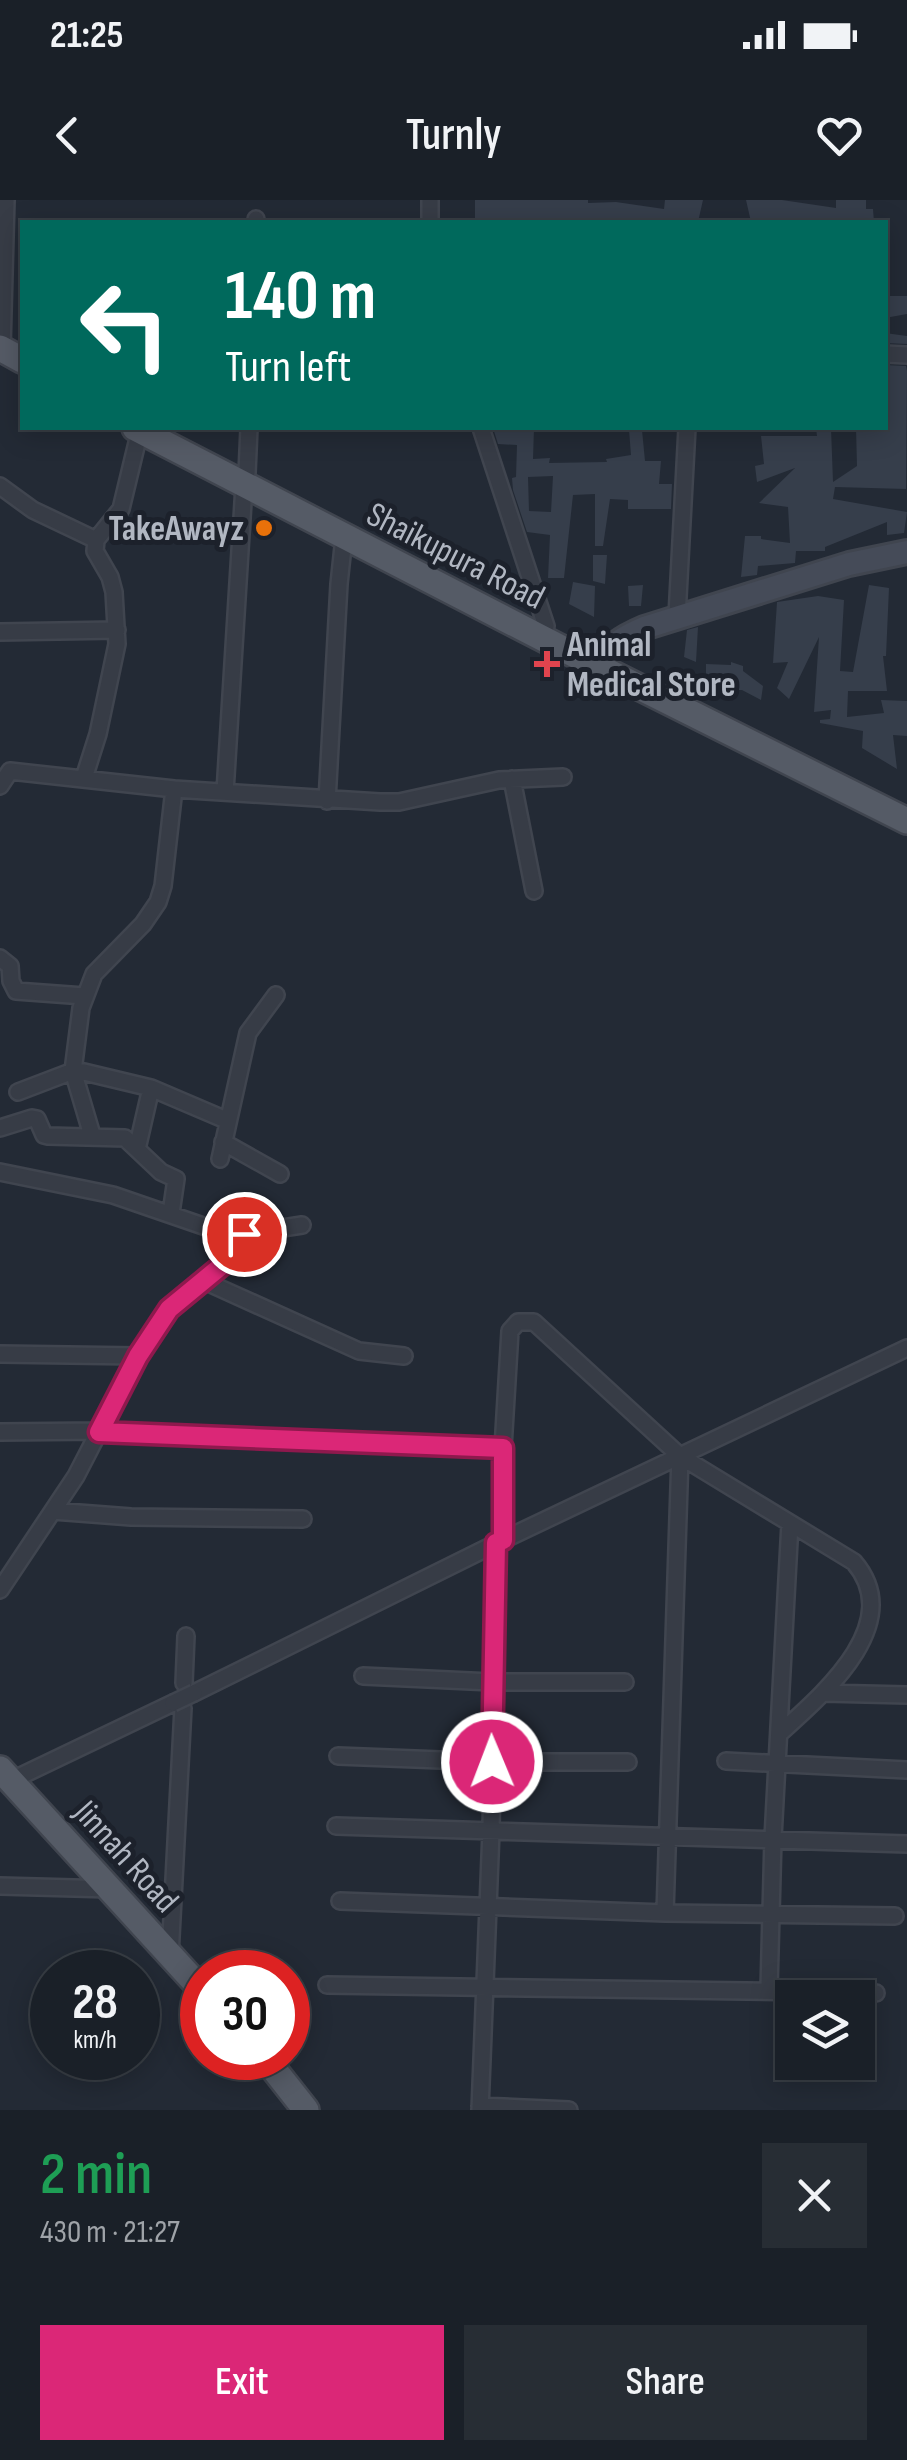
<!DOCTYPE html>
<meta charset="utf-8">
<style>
:root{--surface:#1a2028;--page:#272d34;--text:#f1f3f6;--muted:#9fa3a8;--line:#383e45;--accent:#db2777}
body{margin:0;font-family:"Sofia Sans Condensed",sans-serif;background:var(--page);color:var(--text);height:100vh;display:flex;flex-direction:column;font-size:38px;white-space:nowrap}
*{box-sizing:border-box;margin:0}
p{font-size:32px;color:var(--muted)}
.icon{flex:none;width:55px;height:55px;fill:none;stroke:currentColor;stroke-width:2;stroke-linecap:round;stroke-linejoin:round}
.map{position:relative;height:1910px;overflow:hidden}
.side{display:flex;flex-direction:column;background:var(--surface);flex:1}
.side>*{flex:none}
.guide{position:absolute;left:20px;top:20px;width:868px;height:210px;border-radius:0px;box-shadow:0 5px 25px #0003,0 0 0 2px var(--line);background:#00695c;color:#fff;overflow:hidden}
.controls{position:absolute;left:775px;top:1780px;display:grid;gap:20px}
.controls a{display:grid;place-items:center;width:100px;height:100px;border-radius:0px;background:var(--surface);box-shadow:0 5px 25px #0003,0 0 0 2px var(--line);font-size:50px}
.speed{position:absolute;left:30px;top:1750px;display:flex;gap:20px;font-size:50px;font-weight:700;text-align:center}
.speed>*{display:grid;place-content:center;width:130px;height:130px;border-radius:50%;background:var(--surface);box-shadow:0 5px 25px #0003,0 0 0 2px var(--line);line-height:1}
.speed small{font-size:25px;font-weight:400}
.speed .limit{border:15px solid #d22;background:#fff;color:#111}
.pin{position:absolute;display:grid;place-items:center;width:85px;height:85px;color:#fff;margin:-42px;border:5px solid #fff;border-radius:50%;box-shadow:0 2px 10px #0007}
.me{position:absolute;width:110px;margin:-55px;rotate:359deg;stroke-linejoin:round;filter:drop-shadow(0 0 8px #0008)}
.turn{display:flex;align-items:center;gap:35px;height:210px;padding:0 40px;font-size:45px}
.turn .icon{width:130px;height:130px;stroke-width:2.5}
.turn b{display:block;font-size:70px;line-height:85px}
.round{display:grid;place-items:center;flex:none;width:105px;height:105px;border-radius:0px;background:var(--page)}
.summary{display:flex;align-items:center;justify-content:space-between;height:170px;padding:0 40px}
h1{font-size:60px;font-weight:600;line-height:75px;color:#1e9e55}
.button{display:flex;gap:20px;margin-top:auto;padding:20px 40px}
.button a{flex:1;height:115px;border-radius:0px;background:var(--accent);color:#fff;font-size:40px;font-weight:600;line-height:115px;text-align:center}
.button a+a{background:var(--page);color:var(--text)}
.status{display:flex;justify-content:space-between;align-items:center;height:70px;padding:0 50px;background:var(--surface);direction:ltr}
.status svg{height:28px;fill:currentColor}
header{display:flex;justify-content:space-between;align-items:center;height:130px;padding:0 40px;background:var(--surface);font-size:45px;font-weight:600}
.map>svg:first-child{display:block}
.building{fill:#363e4b;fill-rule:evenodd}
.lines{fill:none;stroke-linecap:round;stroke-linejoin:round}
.street-casing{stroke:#40454f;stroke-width:20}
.secondary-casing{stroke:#40454f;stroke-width:28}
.primary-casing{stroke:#40454f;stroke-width:30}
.street{stroke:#373c46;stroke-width:15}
.secondary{stroke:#454b58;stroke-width:22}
.primary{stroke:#555b66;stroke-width:25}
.street-bridge-casing{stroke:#40454f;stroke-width:20;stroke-linecap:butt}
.street-bridge{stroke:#373c46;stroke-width:15}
.route-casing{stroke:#8e194d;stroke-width:25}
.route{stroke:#db2777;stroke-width:18}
.food-dot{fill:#e8710a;stroke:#1c212b;stroke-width:4}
.health-dot{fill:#e0444e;stroke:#1c212b;stroke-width:4}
.labels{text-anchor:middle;stroke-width:10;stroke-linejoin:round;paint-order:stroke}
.poi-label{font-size:35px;font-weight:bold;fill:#b1b7c2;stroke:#1c212b;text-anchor:end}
.street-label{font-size:35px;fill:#b1b7c2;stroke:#1c212b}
</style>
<div class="status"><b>21:25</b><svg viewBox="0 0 49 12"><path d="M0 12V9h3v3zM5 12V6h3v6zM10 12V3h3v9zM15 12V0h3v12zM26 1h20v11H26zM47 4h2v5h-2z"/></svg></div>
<header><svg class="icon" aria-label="back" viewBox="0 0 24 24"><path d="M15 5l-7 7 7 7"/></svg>Turnly<svg class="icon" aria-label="heart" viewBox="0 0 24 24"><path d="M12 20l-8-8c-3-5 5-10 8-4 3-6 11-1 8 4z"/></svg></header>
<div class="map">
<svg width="907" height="1910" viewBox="0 0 907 1910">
<rect width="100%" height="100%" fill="#232a35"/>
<!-- building -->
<path class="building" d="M475,0H588V3L616,2L664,9L665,0H703L698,22H475Z
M746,0H782L836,8V0H866V9H873L874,22H751Z
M885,96H907V114L885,118Z
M885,133L907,136V144L885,143Z
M885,165L906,166L907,171L906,289L835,287L833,299L907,312L904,333L887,335V322L825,347V351H796L795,363L758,366L757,375L741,377L745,336H761V339L790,343L788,307L759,303L795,268L757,282L755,266L764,264L761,236H817L816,228H831L833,282L857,266L856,228H885Z
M493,228H534L533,259L550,258L549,263L607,262L606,259L631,255L629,230H642L645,261H661L659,284H672L671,309H628V300L610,299L603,346H595V294L573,295L564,378H548L550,335L527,332L513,290L512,278L516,277L517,245L498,244ZM553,276L551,312L529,311L528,277Z
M593,355H607L605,384L593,381Z
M573,382L595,386L594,417L569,404Z
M643,385L641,406H629L628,386Z
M869,385L889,388L886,456H883L887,491H848L847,517L884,513L881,500L907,501V536L893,535L897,569L862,548L863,531L820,523V520L830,519L831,510L814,512L819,437L789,499L777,488L788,462L773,463L777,402L818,396L844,400L840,471L853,472Z
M698,427L696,462L684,457L687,430Z
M731,462L743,466V471L763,486L761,500L742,490H733L732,476H706V464L731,465Z"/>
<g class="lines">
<defs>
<path id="street" d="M430,0V22
M256,22V19
M2,149L6,0
M885,154L907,155
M481,228L546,426
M247,273L249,228
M0,286L33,310L96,340
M677,416L687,228
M0,432L117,430
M84,578L98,534L117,444L114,392L110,377L95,351L96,340L121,309L140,230
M512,579L534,691
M0,586L10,571L174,589L380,602H399L499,580L563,577
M225,592L244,286
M327,601L339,384L344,337
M0,758L10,766L11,781L16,791L84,796
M18,892L73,871L84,872L151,888L226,920
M0,928L32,918L37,919L44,935L48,936L125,938L161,972L176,979L171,1013
M92,935L73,871L81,808L94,774L143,724L158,702L163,686L174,589
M223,942L280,974
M137,949L151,888
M220,959L248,833L276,795
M0,972L113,995L238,1038
M204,1081L359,1151L404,1156
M0,1154L138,1156
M0,1232L99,1231L503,1248
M53,1311L131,1317L303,1319
M503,1340V1248L510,1131L518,1122H534L680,1256L854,1362C907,1424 822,1495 779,1534
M0,1390L76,1276L138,1156L169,1109L226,1062L238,1038L244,1034L302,1025
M363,1476L492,1482H625
M184,1483L186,1436
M194,1493L503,1340L907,1148
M824,1493L907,1495
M338,1556L492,1562H628
M726,1561L907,1570
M8,1582L173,1503
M336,1626L907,1644
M0,1686L111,1689
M340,1701L665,1713L895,1716
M665,1713L680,1256
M170,1756L183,1508
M327,1785L876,1793
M769,1789L773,1638L790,1323
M480,1906L569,1910
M480,1910L491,1631L496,1343"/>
<path id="secondary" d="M599,466C609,445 623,437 644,428L849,364L907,352"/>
<path id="primary" d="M0,148L22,160
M135,228L567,451L907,621
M0,1569L202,1790
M265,1858L306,1910"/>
</defs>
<!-- street casing -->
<use href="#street" class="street-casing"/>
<!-- secondary casing -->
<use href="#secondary" class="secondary-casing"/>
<!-- primary casing -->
<use href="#primary" class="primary-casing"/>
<!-- street -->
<use href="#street" class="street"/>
<!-- secondary -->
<use href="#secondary" class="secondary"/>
<!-- primary -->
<use href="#primary" class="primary"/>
<defs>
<path id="street-bridge" d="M173,1503L194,1493"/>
</defs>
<!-- street-bridge casing -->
<use href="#street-bridge" class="street-bridge-casing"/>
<!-- street-bridge -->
<use href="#street-bridge" class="street-bridge"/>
</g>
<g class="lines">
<defs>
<path id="route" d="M244,1034L238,1038L226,1062L169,1109L138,1156L99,1232L503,1248V1340L496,1343L492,1562"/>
</defs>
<!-- route casing -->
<use href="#route" class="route-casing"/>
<!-- route -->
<use href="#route" class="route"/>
</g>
<!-- markers -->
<circle class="food-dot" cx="264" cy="328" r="10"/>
<path class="health-dot" d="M542 449h10v10h10v10h-10v10h-10v-10h-10v-10h10z"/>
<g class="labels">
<!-- poi labels -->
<g class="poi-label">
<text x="244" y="340">TakeAwayz</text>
<text x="567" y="456" text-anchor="start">Animal<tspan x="567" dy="40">Medical Store</tspan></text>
</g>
<!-- street labels -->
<g class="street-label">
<text transform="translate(456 355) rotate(27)" y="12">Shaikupura Road</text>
<text transform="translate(127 1656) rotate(48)" y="12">Jinnah Road</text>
</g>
</g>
</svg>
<div class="controls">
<a><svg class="icon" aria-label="layers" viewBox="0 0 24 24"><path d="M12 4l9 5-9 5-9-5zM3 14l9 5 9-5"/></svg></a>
</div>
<div class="speed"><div>28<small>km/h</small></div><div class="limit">30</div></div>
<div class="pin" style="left:244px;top:1034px;background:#d93025"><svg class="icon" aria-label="arrive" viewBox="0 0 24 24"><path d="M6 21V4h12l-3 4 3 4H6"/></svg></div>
<svg class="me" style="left:492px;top:1562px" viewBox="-20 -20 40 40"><circle r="17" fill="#db2777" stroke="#fff" stroke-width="3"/><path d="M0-11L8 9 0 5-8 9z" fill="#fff"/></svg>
<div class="guide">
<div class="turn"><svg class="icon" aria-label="left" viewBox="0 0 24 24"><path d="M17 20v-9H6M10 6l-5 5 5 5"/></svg><div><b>140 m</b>Turn left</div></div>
</div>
</div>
<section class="side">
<div class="summary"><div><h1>2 min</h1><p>430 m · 21:27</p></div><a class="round"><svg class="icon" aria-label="close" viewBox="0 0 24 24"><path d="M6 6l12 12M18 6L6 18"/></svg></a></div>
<div class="button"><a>Exit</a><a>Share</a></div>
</section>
